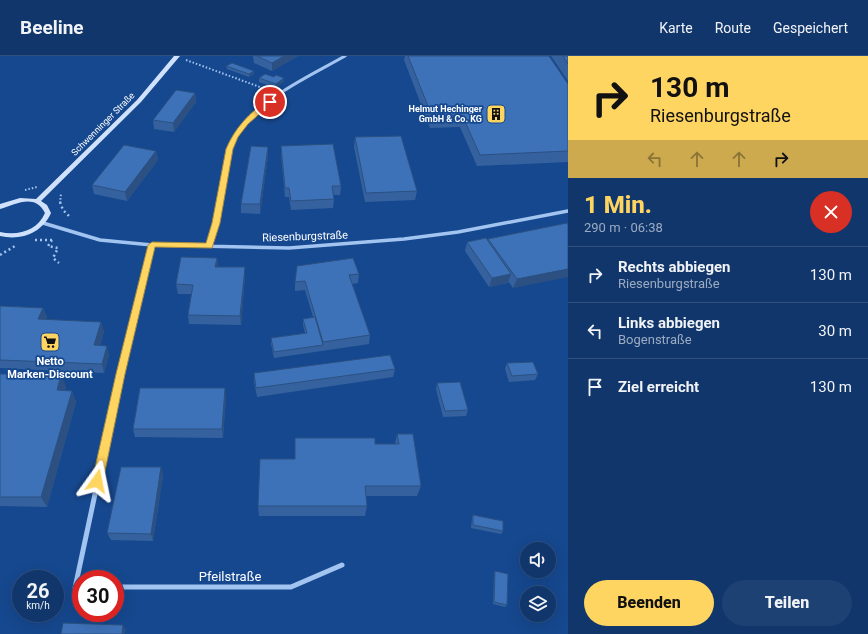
<!DOCTYPE html>
<html lang="de">
<meta charset="utf-8">
<style>
:root{--surface:#10366b;--page:#1e4173;--text:#f1f3f6;--muted:#9cabc1;--line:#30507e;--accent:#ffd561}
body{margin:0;font-family:Roboto,sans-serif;background:var(--page);color:var(--text);height:100vh;display:flex;flex-direction:column;font-size:15px;white-space:nowrap}
*{box-sizing:border-box;margin:0}
p{font-size:13px;color:var(--muted)}
.icon{flex:none;width:22px;height:22px;fill:none;stroke:currentColor;stroke-width:2;stroke-linecap:round;stroke-linejoin:round}
.map{position:relative;flex:1;overflow:hidden}
.details{display:flex;flex-direction:column;background:var(--surface);width:300px}
.details>*{flex:none}
.guide{background:#ffd561;color:#111;overflow:hidden}
.controls{position:absolute;left:520px;top:486px;display:grid;gap:8px}
.controls a{display:grid;place-items:center;width:36px;height:36px;border-radius:50%;background:var(--surface);box-shadow:0 4px 16px #0002,0 0 0 1px var(--line);font-size:20px}
.speed{position:absolute;left:12px;top:514px;display:flex;gap:8px;font-size:20px;font-weight:700;text-align:center}
.speed>*{display:grid;place-content:center;width:52px;height:52px;border-radius:50%;background:var(--surface);box-shadow:0 4px 16px #0002,0 0 0 1px var(--line);line-height:1}
.speed small{font-size:10px;font-weight:400}
.speed .limit{border:6px solid #d22;background:#fff;color:#111}
.pin{position:absolute;display:grid;place-items:center;width:34px;height:34px;color:#fff;margin:-17px;border:2px solid #fff;border-radius:50%;box-shadow:0 1px 4px #0007}
.me{position:absolute;width:44px;margin:-22px;rotate:12deg;stroke-linejoin:round;filter:drop-shadow(0 0 3px #0008)}
.turn{display:flex;align-items:center;gap:14px;height:84px;padding:0 16px;font-size:18px}
.turn .icon{width:52px;height:52px;stroke-width:2.5}
.turn b{display:block;font-size:28px;line-height:34px}
.lanes{display:flex;align-items:center;height:38px;padding:0 16px;background:#0003;justify-content:center;gap:20px;direction:ltr}
.lanes .off{opacity:.35}
.round{display:grid;place-items:center;flex:none;width:42px;height:42px;border-radius:21px;background:var(--page)}
.headline{display:flex;align-items:center;justify-content:space-between;height:68px;padding:0 16px}
h1{font-size:24px;font-weight:800;line-height:30px;color:var(--accent)}
.cta{display:flex;gap:8px;margin-top:auto;padding:8px 16px}
.cta a{flex:1;height:46px;border-radius:24px;background:var(--accent);color:#111;font-size:16px;font-weight:800;line-height:46px;text-align:center}
.cta a+a{background:var(--page);color:var(--text)}
ul{padding:0;list-style:none}
li{display:flex;align-items:center;gap:12px;height:56px;padding:0 16px;border-top:1px solid var(--line)}
li div{flex:1}
li b{display:block;font-size:15px}
li em{font-style:normal}
header{display:flex;align-items:center;gap:24px;box-sizing:border-box;height:56px;padding:0 20px;background:var(--surface);border-bottom:1px solid var(--line)}
header strong{font-size:19px}
nav{display:flex;gap:22px;margin-inline-start:auto;font-size:14px}
main{display:flex;flex:1;min-height:0}
.map>svg:first-child{display:block}
.lines{fill:none;stroke-linecap:round;stroke-linejoin:round}
.path-far1{stroke:#a2c4f0;stroke-width:2;stroke-dasharray:1.5 2;stroke-linecap:butt}
.path{stroke:#a2c4f0;stroke-width:2.5;stroke-dasharray:2 3;stroke-linecap:butt}
.street-far2{stroke:#a2c4f0;stroke-width:3}
.street-far1{stroke:#a2c4f0;stroke-width:3.5}
.street{stroke:#a2c4f0;stroke-width:5}
.secondary{fill:#d0e2fb;fill-rule:evenodd}
.wall{fill:#35629e}
.shaded-wall{fill:#2b5081}
.building{fill:#3e72b8;stroke:#2b5081}
.route{fill:#ffd561;stroke:#a68a3f}
.labels{text-anchor:middle;stroke-width:3.5;stroke-linejoin:round;paint-order:stroke}
.far-poi-label{font-size:9px;font-weight:bold;fill:#fff;stroke:#16488f;text-anchor:end}
.far-street-label{font-size:9px;fill:#fff;stroke:#16488f}
.street-label{font-size:11px;fill:#fff;stroke:#16488f}
.poi-label{font-size:11px;font-weight:bold;fill:#fff;stroke:#16488f}
.near-street-label{font-size:13px;fill:#fff;stroke:#16488f}
</style>
<header>
<strong>Beeline</strong>
<nav><a>Karte</a><a>Route</a><a>Gespeichert</a></nav>
</header>
<main>
<div class="map">
<svg width="568" height="578" viewBox="0 0 568 578">
<rect width="100%" height="100%" fill="#16488f"/>
<g class="lines">
<!-- path-far1 -->
<path class="path-far1" d="M186,4L268,34
M25,134L37,131
M60,147L61,138"/>
<!-- path -->
<path class="path" d="M60,146L63,154L71,162
M35,184H52
M52,184L48,190L58,192L53,202L59,207
M0,199L15,190"/>
<!-- street-far2 -->
<path class="street-far2" d="M220,147C223,129 224,107 231,90C251,45 305,23 345,0"/>
<!-- street-far1 -->
<path class="street-far1" d="M43,167L100,184L152,189L289,192L404,183L458,176L568,155
M209,190L220,146
M116,336L152,189"/>
<!-- street -->
<path class="street" d="M115,531H291L342,509
M81,532H75L117,335"/>
<!-- secondary -->
<path class="secondary" d="M174,0H180L141,46L41,145L47,149L51,157C42,177 21,185 0,180V176C18,180 37,175 45,157C35,137 16,148 0,153V148L20,142L36,143L137,44Z"/>
</g>
<!-- wall -->
<path class="wall" d="M253,0H298L272,15L254,7Z
M405,0H408L568,28V106L477,110L460,71L430,72L404,4Z
M551,0H568V25Z
M226,10L254,18L249,21L227,13Z
M259,22L284,25L276,32L259,26Z
M195,37L196,46L174,76L154,73L153,64Z
M355,81L417,135L415,144L365,146L354,91Z
M281,90L341,130L340,139H333L334,143L333,152L291,154L289,141H285L281,99Z
M156,95L158,104L127,145L94,138L92,129Z
M268,100L260,158L241,157V148Z
M567,167L513,232L509,226L508,227L489,231L465,195L467,186L487,184L488,183Z
M217,202L218,211L245,220L241,269L189,268L188,259L191,238H178L176,228Z
M359,218L358,227L352,228L370,279L369,288L274,302L271,288V282L305,277L303,269V263L313,261L305,234L295,235V226Z
M0,250L43,252L47,261L45,264L104,275L100,290L109,299L104,317L0,312Z
M507,307L538,318L535,324L509,326L505,313Z
M395,313L393,321L257,341L254,326V317Z
M0,318L66,330L65,334L72,335L76,346L47,451L0,450Z
M437,327L468,354L466,360L443,361L436,333Z
M226,341L223,382L135,381L133,373Z
M397,378L421,430L417,440H366L367,450L365,460H259L258,450L295,403L375,388H395Z
M163,419L153,485L111,484L107,477Z
M473,459L503,475L501,478L471,472L472,462Z
M495,515L507,549L505,551L493,548L494,517Z"/>
<!-- shaded-wall -->
<path class="shaded-wall" d="M284,0H298L272,15V7Z
M254,15V18L249,21V18Z
M284,22V25L276,32V28Z
M195,37L196,46L174,76L173,67Z
M268,91V100L260,158V148Z
M156,95L158,104L127,145L125,136Z
M217,202L218,211H215Z
M245,211V220L241,269L240,260Z
M568,213V221L513,232L517,223Z
M511,218L508,227L489,231L492,222Z
M43,252L47,261L42,272L38,263Z
M101,266L104,275L97,298L94,289Z
M107,290L109,299L104,317L102,308Z
M61,319L66,330L61,345L57,334Z
M225,332L226,341L223,382L222,373Z
M72,335L76,346L47,451L41,441Z
M161,411L163,419L153,485L151,478Z
M123,569L126,573L125,578H122Z"/>
<!-- building -->
<path class="building" d="M257,0H284L272,7Z
M408,0H549L568,28V95L480,99L462,59L432,60Z
M563,0H568V8Z
M232,7L254,15L249,18L226,10Z
M265,18L274,21L276,19L284,22L276,28L259,22Z
M176,34L195,37L173,67L153,64Z
M401,80L417,135L366,137L355,81Z
M333,88L341,130H332L334,143L291,145L289,132H285L281,90Z
M124,89L156,95L125,136L92,129Z
M251,90L268,91L260,148H241Z
M567,167L568,169V213L517,223L488,183Z
M486,182L511,218L492,222L467,186Z
M181,201L217,202L215,211H245L240,260L188,259L193,229L176,228Z
M353,202L359,218L349,219L370,279L323,286L305,225L295,226L297,210Z
M0,250L43,252L38,263L101,266L94,289L107,290L102,308L0,304Z
M315,261L323,289L274,296L271,282L307,277L303,263Z
M390,299L395,313L256,332L254,317Z
M533,306L538,318L512,320L507,307Z
M0,318L61,319L57,334L72,335L41,441H0Z
M460,326L468,354L445,355L437,327Z
M140,332H225L222,373H133Z
M397,378H413L421,430H365L367,450H258L260,403H295V382H375V388H399Z
M121,411H161L151,478L107,477Z
M473,459L503,465V475L473,469Z
M495,515L508,518L507,549L494,546Z
M63,567L123,569L122,578H61Z"/>
<!-- route -->
<path class="route" d="M268,44L273,46L248,68L238,81L233,93L220,167L212,192L155,191L125,318L103,425L101,429L97,430L94,429L92,425L116,318L148,189L152,186L206,187L212,167L226,93C235,72 249,57 268,44Z"/>
<!-- icons -->
<defs>
<symbol id="building-square" viewBox="-11 -11 22 22"><rect x="-9" y="-9" width="18" height="18" rx="4" fill="#ffd561" stroke="#16488f"/><path d="M-4-6H4V6H1V3H-1V6H-4ZM-2.5-4.3h1.7v1.8h-1.7ZM.8-4.3h1.7v1.8H.8ZM-2.5-1h1.7V.8h-1.7ZM.8-1h1.7V.8H.8Z" fill="#111"/></symbol>
<symbol id="supermarket-square" viewBox="-11 -11 22 22"><rect x="-9" y="-9" width="18" height="18" rx="4" fill="#ffd561" stroke="#16488f"/><path d="M-6-5.5h2.5l.6 2H6L4.5 2H-2.5L-4.4-4H-6ZM-1.5 3.2a1.3 1.3 0 1 0 .1 0ZM3 3.2a1.3 1.3 0 1 0 .1 0Z" fill="#111"/></symbol>
</defs>
<g fill-rule="evenodd">
<use href="#building-square" x="485" y="47" width="22" height="22"/>
<use href="#supermarket-square" x="39" y="275" width="22" height="22"/>
</g>
<g class="labels">
<!-- far-poi labels -->
<g class="far-poi-label">
<text x="482" y="56">Helmut Hechinger<tspan x="482" dy="10">GmbH &amp; Co. KG</tspan></text>
</g>
<!-- far-street labels -->
<g class="far-street-label">
<text transform="translate(103 68) rotate(-45)" y="3">Schwenninger Straße</text>
</g>
<!-- street labels -->
<g class="street-label">
<text transform="translate(305 180) rotate(-2)" y="4">Riesenburgstraße</text>
</g>
<!-- poi labels -->
<g class="poi-label">
<text x="50" y="309">Netto<tspan x="50" dy="13">Marken-Discount</tspan></text>
</g>
<!-- near-street labels -->
<g class="near-street-label">
<text x="230" y="525">Pfeilstraße</text>
</g>
</g>
</svg>
<div class="controls">
<a><svg class="icon" aria-label="sound" viewBox="0 0 24 24"><path d="M4 9h4l5-4v14l-5-4H4zM17 9q2 3 0 6"/></svg></a>
<a><svg class="icon" aria-label="layers" viewBox="0 0 24 24"><path d="M12 4l9 5-9 5-9-5zM3 14l9 5 9-5"/></svg></a>
</div>
<div class="speed"><div>26<small>km/h</small></div><div class="limit">30</div></div>
<div class="pin" style="left:270px;top:46px;background:#d93025"><svg class="icon" aria-label="arrive" viewBox="0 0 24 24"><path d="M6 21V4h12l-3 4 3 4H6"/></svg></div>
<svg class="me" style="left:97px;top:425px" viewBox="-20 -20 40 40"><path d="M0-17L14 15 0 8-14 15z" fill="#ffd561" stroke="#fff" stroke-width="4"/></svg>
</div>
<section class="details">
<div class="guide">
<div class="turn"><svg class="icon" aria-label="right" viewBox="0 0 24 24"><path d="M7 20v-9h11M14 6l5 5-5 5"/></svg><div><b>130 m</b>Riesenburgstraße</div></div>
<div class="lanes"><svg class="icon off" aria-label="left" viewBox="0 0 24 24"><path d="M17 20v-9H6M10 6l-5 5 5 5"/></svg><svg class="icon off" aria-label="ahead" viewBox="0 0 24 24"><path d="M12 20V5M6 11l6-6 6 6"/></svg><svg class="icon off" aria-label="ahead" viewBox="0 0 24 24"><path d="M12 20V5M6 11l6-6 6 6"/></svg><svg class="icon" aria-label="right" viewBox="0 0 24 24"><path d="M7 20v-9h11M14 6l5 5-5 5"/></svg></div>
</div>
<div class="headline"><div><h1>1 Min.</h1><p>290 m · 06:38</p></div><a class="round" style="background:#d93025;color:#fff"><svg class="icon" aria-label="close" viewBox="0 0 24 24"><path d="M6 6l12 12M18 6L6 18"/></svg></a></div>
<ul>
<li><svg class="icon" aria-label="right" viewBox="0 0 24 24"><path d="M7 20v-9h11M14 6l5 5-5 5"/></svg><div><b>Rechts abbiegen</b><p>Riesenburgstraße</p></div><em>130 m</em></li>
<li><svg class="icon" aria-label="left" viewBox="0 0 24 24"><path d="M17 20v-9H6M10 6l-5 5 5 5"/></svg><div><b>Links abbiegen</b><p>Bogenstraße</p></div><em>30 m</em></li>
<li><svg class="icon" aria-label="arrive" viewBox="0 0 24 24"><path d="M6 21V4h12l-3 4 3 4H6"/></svg><div><b>Ziel erreicht</b></div><em>130 m</em></li>
</ul>
<div class="cta"><a>Beenden</a><a>Teilen</a></div>
</section>
</main>
